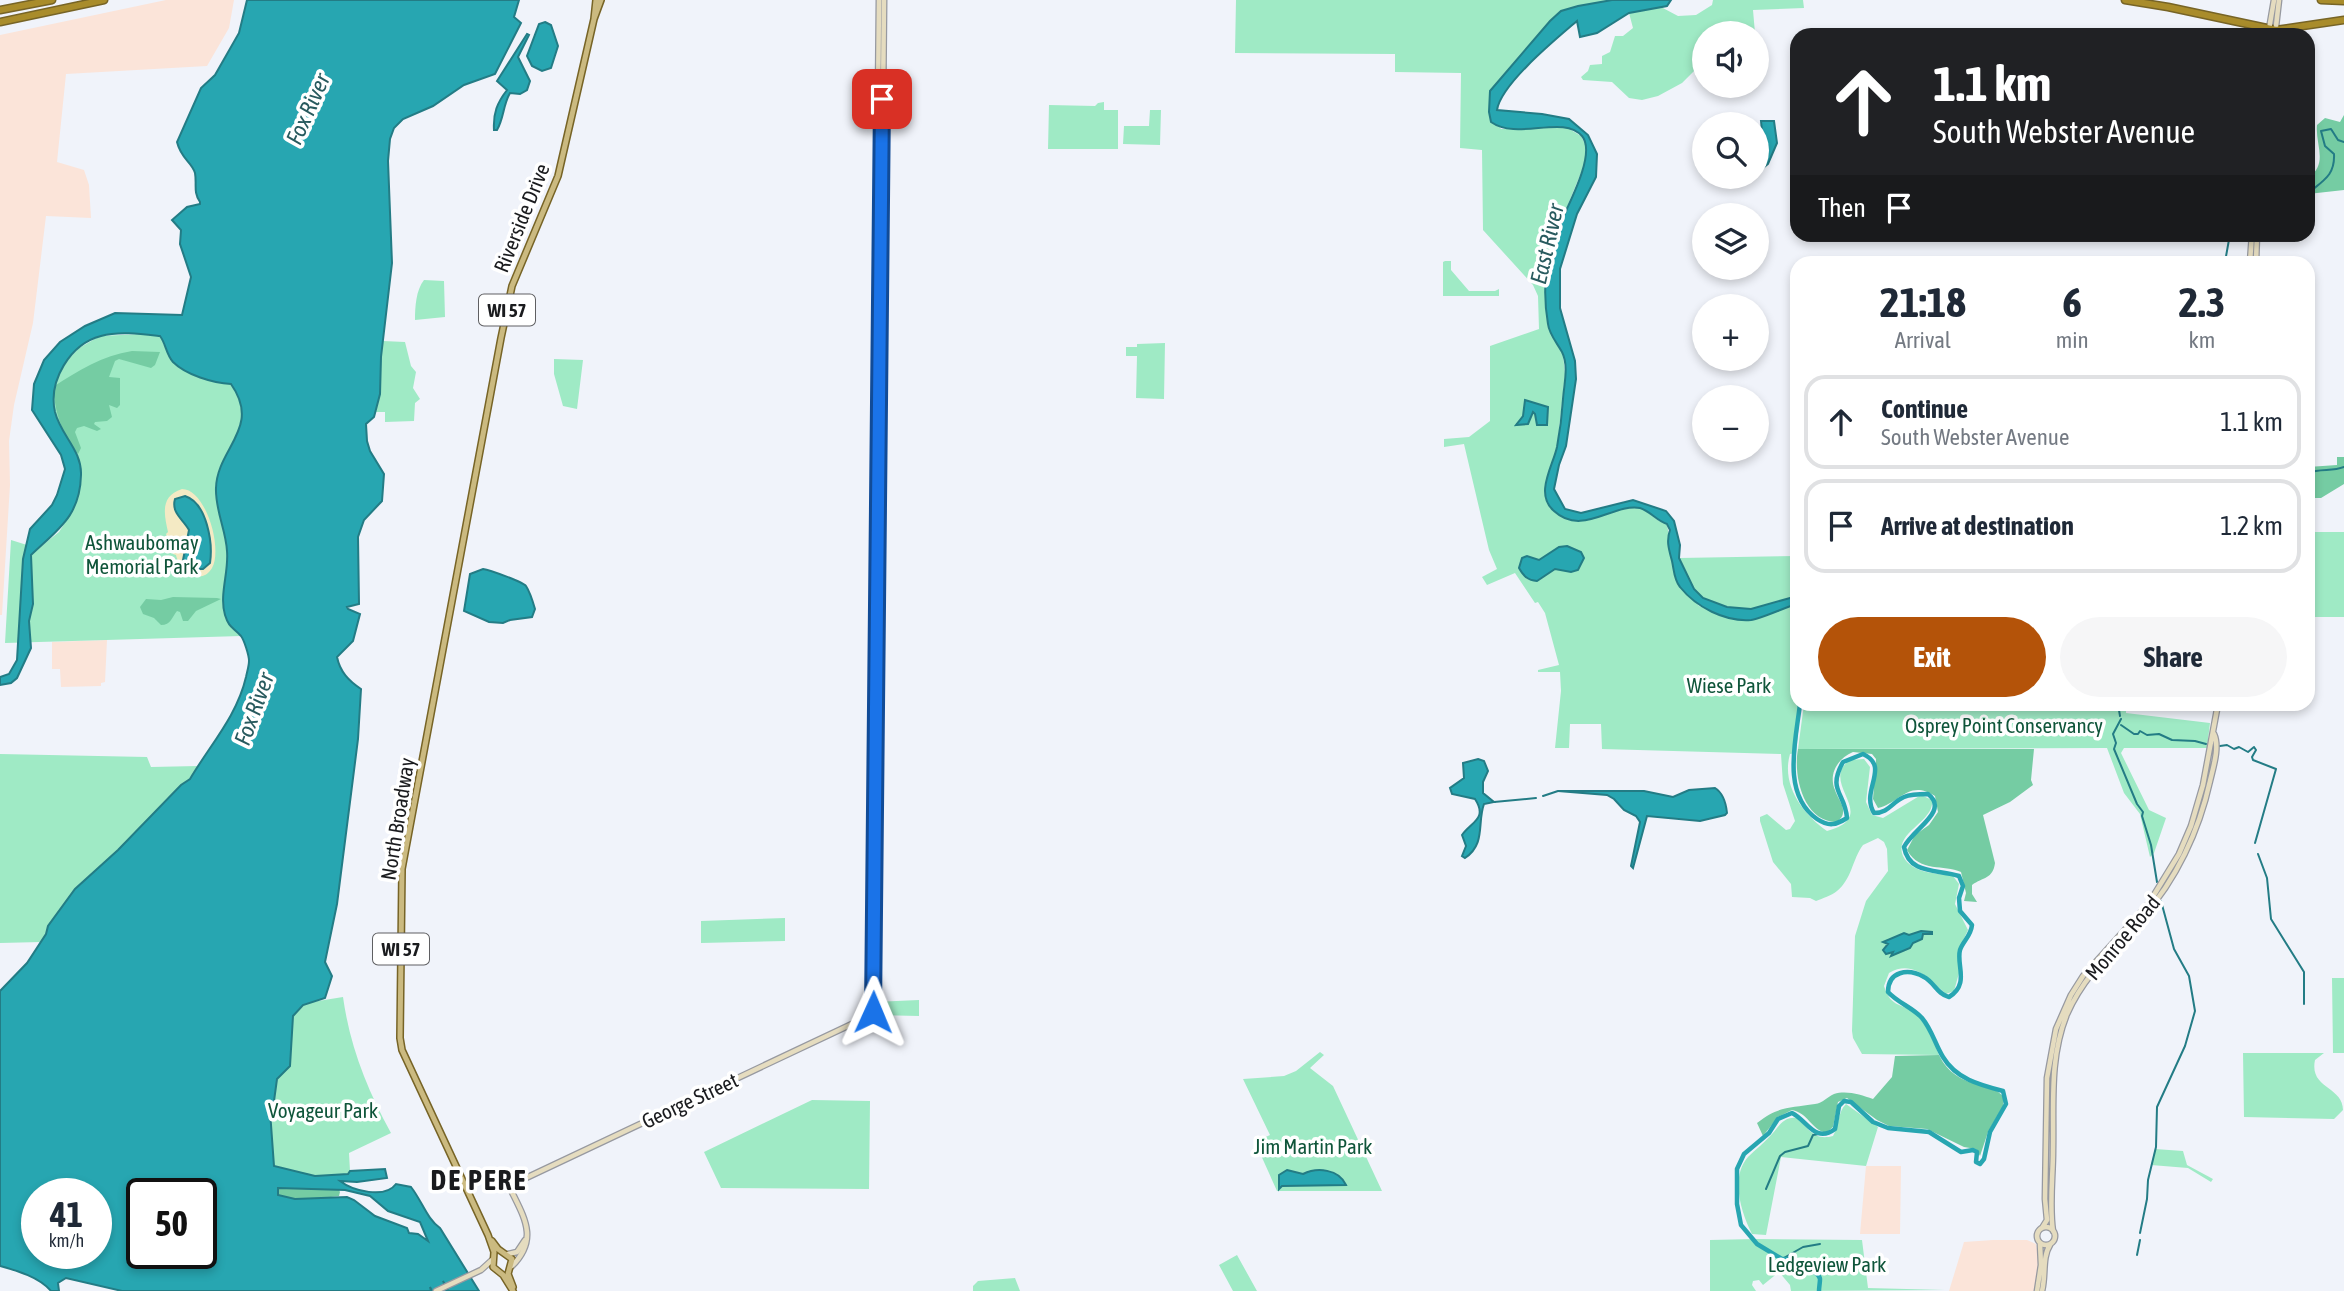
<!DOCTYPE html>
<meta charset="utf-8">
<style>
:root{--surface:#fff;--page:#f6f6f7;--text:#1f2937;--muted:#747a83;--line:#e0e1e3;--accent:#b45309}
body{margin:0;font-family:"Asap Condensed",sans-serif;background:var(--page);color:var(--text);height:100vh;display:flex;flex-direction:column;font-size:26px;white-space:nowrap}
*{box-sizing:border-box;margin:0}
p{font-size:23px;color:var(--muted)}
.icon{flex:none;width:38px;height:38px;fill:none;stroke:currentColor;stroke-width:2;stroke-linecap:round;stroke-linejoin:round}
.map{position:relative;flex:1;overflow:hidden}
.drawer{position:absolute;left:1790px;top:256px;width:525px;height:455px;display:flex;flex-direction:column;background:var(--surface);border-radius:21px;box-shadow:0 4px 10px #0003}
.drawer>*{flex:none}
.guide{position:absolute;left:1790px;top:28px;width:525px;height:214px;border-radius:21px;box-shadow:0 4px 10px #0003;background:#202124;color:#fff;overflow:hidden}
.controls{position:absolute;left:1692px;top:21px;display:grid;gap:14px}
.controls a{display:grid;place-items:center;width:77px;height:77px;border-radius:50%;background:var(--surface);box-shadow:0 4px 10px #0003;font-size:35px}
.speed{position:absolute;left:21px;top:1178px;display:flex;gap:14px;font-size:35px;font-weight:700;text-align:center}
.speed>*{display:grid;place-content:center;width:91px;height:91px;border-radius:50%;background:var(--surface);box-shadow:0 4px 10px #0003;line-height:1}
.speed small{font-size:18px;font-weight:400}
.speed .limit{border:4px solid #111;border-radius:10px;background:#fff;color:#111}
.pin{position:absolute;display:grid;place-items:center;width:60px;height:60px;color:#fff;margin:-30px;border-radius:14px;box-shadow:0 4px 10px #0006}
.me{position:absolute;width:77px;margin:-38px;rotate:1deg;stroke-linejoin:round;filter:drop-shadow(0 0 5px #0008)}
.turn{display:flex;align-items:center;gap:24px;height:147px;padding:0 28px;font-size:32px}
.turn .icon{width:91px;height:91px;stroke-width:2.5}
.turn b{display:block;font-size:49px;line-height:60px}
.then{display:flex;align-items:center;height:66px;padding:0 28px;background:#0003;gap:14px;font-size:26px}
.eta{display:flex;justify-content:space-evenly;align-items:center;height:119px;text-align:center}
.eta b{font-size:42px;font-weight:700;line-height:49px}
.primary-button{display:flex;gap:14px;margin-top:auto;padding:14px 28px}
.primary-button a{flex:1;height:80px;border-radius:42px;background:var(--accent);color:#fff;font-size:28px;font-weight:700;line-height:80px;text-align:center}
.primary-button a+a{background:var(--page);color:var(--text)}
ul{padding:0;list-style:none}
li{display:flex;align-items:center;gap:21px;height:94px;margin:0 14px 10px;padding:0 14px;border:4px solid var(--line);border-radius:21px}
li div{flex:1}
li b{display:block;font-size:26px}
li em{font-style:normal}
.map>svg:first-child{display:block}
.industrial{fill:#fbe4d9}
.green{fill:#9feac5}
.forest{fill:#75cca3}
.sand{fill:#f4eac4}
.water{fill:#27a6b1;stroke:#237c85;stroke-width:2;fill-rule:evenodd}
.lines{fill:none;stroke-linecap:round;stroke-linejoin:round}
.stream{stroke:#237c85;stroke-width:2}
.river{stroke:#27a6b1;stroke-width:4.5}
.secondary-casing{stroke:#9799a0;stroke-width:7}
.primary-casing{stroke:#776426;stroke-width:8}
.motorway-casing{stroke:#776426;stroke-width:9}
.secondary{stroke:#e5dcbf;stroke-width:4.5}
.primary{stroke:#cbba80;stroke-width:5}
.motorway{stroke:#a98c2b;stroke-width:6}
.route-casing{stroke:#114b97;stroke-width:18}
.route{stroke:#1a73e8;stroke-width:12}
.labels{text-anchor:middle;stroke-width:7;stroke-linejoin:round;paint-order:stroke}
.shield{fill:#fff;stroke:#5f5f62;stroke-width:2}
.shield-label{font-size:19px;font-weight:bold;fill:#1a1b1e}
.street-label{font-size:21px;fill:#1a1b1e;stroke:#fff}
.park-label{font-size:21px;fill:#0f553a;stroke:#fff}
.water-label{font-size:23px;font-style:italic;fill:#285a5e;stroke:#fff}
.district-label{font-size:28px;font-weight:bold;letter-spacing:2px;fill:#1a1b1e;stroke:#fff}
</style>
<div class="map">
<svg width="2344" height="1291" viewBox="0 0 2344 1291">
<rect width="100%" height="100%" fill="#f0f3fa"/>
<!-- industrial -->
<path class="industrial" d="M166,0H234L229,28L207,66L66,74L57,162L84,170L89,185L91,218L46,216L33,323L14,405L9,441L10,485L2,615H0V35Z
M107,640L105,682L101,683V686L61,687L60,669H52V642Z
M1866,1166H1901L1900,1234H1860Z
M1993,1240H2027L2036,1244L2039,1262L2035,1291H1949L1964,1242Z"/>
<!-- green -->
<path class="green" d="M1236,0H1612C1589,6 1569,5 1550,21L1490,91L1489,112L1501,129L1566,127L1581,136L1586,146L1585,163L1555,236L1545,285L1556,343L1563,354L1565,374L1557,449L1545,489L1548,503L1565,517L1611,513L1626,508H1642L1659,521L1667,524L1676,579L1681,588L1692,597L1699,606L1754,620L1769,613L1797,604V704H1801L1796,753L1790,754C1781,785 1803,814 1827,831C1883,816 1817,783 1850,760L1864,759L1870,767L1866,802L1872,815L1883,818L1921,795L1932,800C1935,822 1893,832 1903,856C1912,874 1937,873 1953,876L1959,884L1955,904L1968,930L1958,951L1959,973L1954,991L1946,994C1929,979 1913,959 1889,973L1884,986C1891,1009 1902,1002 1917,1015C1928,1026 1933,1041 1939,1055L1862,1054L1853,1038L1852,1031L1855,936L1866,901L1888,871L1887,849L1884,842L1878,838L1863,845C1852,860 1852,879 1837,891C1831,896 1823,898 1816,901L1810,898L1792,897L1791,884L1773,862L1760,821V817L1767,814L1786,830L1790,829L1795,821L1783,784L1781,754L1602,749L1601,724H1570L1569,748H1555L1561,691L1560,672H1538V670L1559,665L1545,613L1538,602L1535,603L1515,573L1487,585L1482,577L1497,569L1489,550L1464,444L1444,447V439L1469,437L1490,421V346L1539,329L1538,296L1533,285L1483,230L1482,150L1460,148L1461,73L1395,72V54L1235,53Z
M1713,0H1803L1804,8L1753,10L1755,33H1704V72L1694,71L1682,83L1658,96L1642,100L1629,98L1612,82L1583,80L1581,77L1588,71L1590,65L1602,64V56L1610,52L1615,36H1623L1633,28L1629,13L1661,7L1678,16L1696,15L1712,5Z
M1104,102V110H1118V149H1048L1049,105L1095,106L1098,103Z
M1150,110H1161L1160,145L1123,144L1124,126H1149Z
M1445,261H1451V270L1469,291H1495L1499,289V296H1443V262Z
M424,280L444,281L445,317L415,320C415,307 416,290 424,280Z
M142,334L160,336L167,352L221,383L231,384C260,425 222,444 216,483C213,507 226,528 228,551C229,572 219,596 226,616C229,625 233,630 241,636L5,643L11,540L27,545L34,552L59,532L72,512L63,433L55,411L53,387L64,364L79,348L100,336Z
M383,341L405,342L411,366L416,372L413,388L420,399L415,403L414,421L385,422V412H376Z
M1165,343L1164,399L1136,398L1137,356H1126V347H1137V344Z
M554,359L583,360L577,409L563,406L554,374Z
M2308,532H2344V617H2308Z
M1797,556V596L1751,609L1727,607L1703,598L1694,589L1679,558Z
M1804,704H2126V713L2210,723L2207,748H2124L2121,753L2149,810L2166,818L2154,853L2150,857L2140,814L2124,793L2107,748L1798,749Z
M0,754L147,757L151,767L198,766L190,779L181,785L118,850L75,889L48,926L46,934L41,942L0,943Z
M785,918V941L701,943V921Z
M2332,978H2344V1053H2333Z
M343,997C350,1047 367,1089 391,1133L349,1153L350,1171L349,1174L315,1176L273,1166L270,1111L274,1101L277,1079L290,1066L293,1016L303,1005L312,1002Z
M919,1000V1016L874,1015V1002Z
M1320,1052L1324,1055L1310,1068L1333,1086L1382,1191H1277L1255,1142L1270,1135L1243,1079L1284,1076L1296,1071Z
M2243,1053H2324L2315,1060C2309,1089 2343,1086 2343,1110L2334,1119L2244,1117Z
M812,1100L870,1101L869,1189L721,1188L704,1152Z
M1846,1104L1878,1127L1866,1166L1781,1157L1766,1235L1752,1234C1741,1213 1730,1177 1748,1157C1756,1149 1764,1143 1772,1134C1779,1126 1784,1116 1797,1118C1809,1129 1814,1141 1833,1136C1839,1126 1838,1111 1846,1104Z
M2155,1149L2183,1151L2187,1165L2213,1179L2211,1182L2188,1168L2151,1165Z
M1755,1239L1862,1240L1868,1288L1945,1290L1791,1291L1790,1285L1779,1272L1763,1285L1759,1280L1753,1281L1752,1285L1756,1291H1710V1240Z
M1237,1255L1257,1291H1233L1219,1265Z
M1015,1278L1020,1291H973V1286L978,1281Z"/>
<!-- forest -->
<path class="forest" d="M2344,115V190L2308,194V178C2329,163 2315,145 2317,125L2325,118L2340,122Z
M132,351L160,352L155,365L151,368L119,359L115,361L109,377L120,378V405L117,408L109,405L112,417L107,421L95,422L94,424L101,429L97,431L84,426L77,428L75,432L81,448L78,454C61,430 56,417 53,387C79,370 102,356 132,351Z
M2337,457H2344V484L2321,498H2308V467L2337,465Z
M173,597L217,598L221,599L196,611L188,621H183L180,612L177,611C172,617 171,625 161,625L154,618L143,614L140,607L146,599L161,600Z
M1798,749H2034L2031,780L2033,785L2010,802L1983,815L1995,863C1993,879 1983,877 1972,885V894L1977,902L1964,901L1966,893L1961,872C1944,864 1920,873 1907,850L1915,835L1929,825L1938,812L1935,796C1909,779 1900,803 1878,808L1873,799L1876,759L1872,754L1853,752C1838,758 1828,774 1835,790C1837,797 1844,805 1843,812C1843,817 1840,819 1837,822C1803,822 1793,775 1798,749Z
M1939,1055C1957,1092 1994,1080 2004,1098L2003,1106L1988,1132L1980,1156L1976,1149L1964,1147L1927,1129L1889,1126L1877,1120L1847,1098L1838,1102L1833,1127L1826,1133C1811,1129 1808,1113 1792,1110L1778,1117L1763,1136L1757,1123C1778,1106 1790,1108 1815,1104C1823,1103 1827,1097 1834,1094C1847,1090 1861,1095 1873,1099L1892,1077L1895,1056Z
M278,1188L339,1190L340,1192L339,1196C318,1199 298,1201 277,1195Z"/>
<!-- sand -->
<path class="sand" d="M182,489C206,489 223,549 212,568C201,587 179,570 176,555L173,554L170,539H168L166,534L168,532C164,514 160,496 182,489Z"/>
<!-- water -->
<path class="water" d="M247,0H519L514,17L521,23L495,74L464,85L433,106L403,119L394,128L390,139L388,161L392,263L381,357L380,394L374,417L366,424L367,441L370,451L384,474L382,501L364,520L358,537L359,604L347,607L348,609L360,614L353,641L337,657C340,672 349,681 361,689L358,739L337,904L325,962L332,976L325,998L303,1005L293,1016L290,1066L277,1079L274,1101L270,1111L274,1166L315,1176L348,1174L350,1171L385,1169L387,1178L357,1182L340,1181C353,1191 385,1199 396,1184L411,1187C422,1201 427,1219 440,1228L479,1291H448L443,1281L447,1291H432L430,1287L431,1291H122L66,1278L58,1283L59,1291H51C39,1277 18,1271 0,1266V991L27,963L46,934L48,926L75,889L118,850L181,785L190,779C210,745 237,716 246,677C247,672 249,666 249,661C249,655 244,640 241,636C233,627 229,628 225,615C219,595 229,572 227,551C226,530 215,510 216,488C217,448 262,428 231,384C213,383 186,375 173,362C166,354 166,344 160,336C142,334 119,331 101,336C70,344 48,381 55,412C61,436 82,450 81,475C80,517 57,530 31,555L33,604L29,621L31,648L17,678L11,683L0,685V677L9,674L17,660L23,559L30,529L52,505L57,495L65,469L61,455L32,410L34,384L44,360L60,342L85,326L115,313L182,315L191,277L180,244L181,230L172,220L187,207L200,204V202C193,192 197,184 195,173C192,162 181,159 177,142L201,88L215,75L239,33ZM278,1188L345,1190L370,1196L388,1211L420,1222L428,1241L418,1234L409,1233L407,1228L375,1216L354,1200L347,1197L295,1199L278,1195ZM37,1194H96V1253H37ZM142,1194H201V1253H142Z
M1612,0H1671L1667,6L1629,13L1597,33L1580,37L1577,21C1556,39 1501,84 1497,110L1542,114L1569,119L1588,135L1597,154L1596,177L1577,214L1560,269V308L1575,361L1576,379L1566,446L1559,465L1554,489L1565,509L1581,513L1633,500L1666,511L1674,521L1680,545L1679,558L1694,589L1703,598L1727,607L1751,609L1797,596V604C1786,607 1760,619 1751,620C1725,622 1696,607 1680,587C1674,580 1674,570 1672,561C1669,550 1666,541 1670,530L1667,524C1657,521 1650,511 1640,508C1613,503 1582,537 1554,511C1534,494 1553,466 1557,447C1560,431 1562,415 1563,399C1564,384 1569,366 1562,352C1557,343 1549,334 1548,324C1543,295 1545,263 1555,235C1563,214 1598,155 1582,136C1563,114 1518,141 1491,122L1489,112L1490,91L1550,21L1561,11L1578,6Z
M545,22L551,25L558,46L551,68L542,71L532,66L527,56L539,24Z
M527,34L529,35L518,57L530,81L527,90L520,94L510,93C503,105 504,118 497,130H494C493,113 497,103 507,90L497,81Z
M1761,121H1774L1777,143L1768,164L1757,173V135L1762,131Z
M1525,400L1548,407L1547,425H1537L1535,414L1533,412L1528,424L1516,425L1523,416Z
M185,496C207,503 213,543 210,563L203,569H189L183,560L189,530C183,519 171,513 175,499Z
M1567,546L1581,552L1584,558L1578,570L1571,572L1555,569L1537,581C1528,580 1524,577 1519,568L1522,558L1527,556L1539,560L1559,547Z
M483,569C490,570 523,582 526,586C530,592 533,602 535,609L532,617L510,620L503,623L489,622L464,611L470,574Z
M1478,759L1484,761L1488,771L1483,782V793L1494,802L1484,804C1477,823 1486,844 1465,858L1462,856L1466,846L1462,835C1471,822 1488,819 1475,799L1452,794L1450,788L1464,778L1463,763Z
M1715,788C1723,793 1726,803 1727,813L1725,815L1700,821L1647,816L1633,868L1631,866L1640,822L1636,816L1624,810L1614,799L1607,795L1558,791H1644L1673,797L1689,790Z
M1921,931L1932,932V934H1923L1922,939L1913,943L1910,948L1891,956L1893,952L1886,954L1883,950L1888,944L1883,942L1904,933L1909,935Z
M1287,1170L1303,1174C1317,1167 1339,1169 1346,1185L1282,1186L1279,1189V1175Z"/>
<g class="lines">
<!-- stream -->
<path class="stream" d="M2308,190H2312C2326,179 2335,173 2334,154L2325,146L2321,131L2331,129L2338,140L2344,142
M2225,262L2230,234
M2308,473C2321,468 2332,472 2344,467
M2110,704L2119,710L2120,716
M2121,719L2113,734L2116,743L2114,749L2137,804L2143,812L2142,816L2151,845L2157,882
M2121,725L2134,734H2138L2140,731L2147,735L2159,734L2172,740L2195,741L2206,744
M2220,746L2227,745L2234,749L2239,747L2248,752L2254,747L2256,750L2252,757L2253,760L2276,769L2255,843
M1543,796L1558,791
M1494,802L1536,798
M2258,854L2267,878L2271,919L2304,972V1004
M1766,1189L1780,1156L1785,1152L1808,1146L1813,1135L1819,1134
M2140,1233L2147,1199L2148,1180L2156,1147L2157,1107L2185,1046L2195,1011L2189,976L2174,949L2161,901
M2137,1255L2140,1240
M1782,1259L1803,1247L1820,1244"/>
<!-- river -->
<path class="river" d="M1800,704C1796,740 1781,794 1817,819C1829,827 1836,825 1847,818C1845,792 1827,791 1843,762L1863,754C1891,767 1860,790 1874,813C1889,813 1892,802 1904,797C1911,794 1920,794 1928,794C1950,811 1913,829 1904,847C1909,875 1938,869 1959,876L1963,886L1959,898L1960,911L1972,925C1971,936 1963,941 1960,950C1956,965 1970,984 1949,997C1937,994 1934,982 1924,977C1908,968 1888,971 1888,992C1898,1003 1912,1007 1922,1018C1932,1030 1935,1044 1943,1057C1956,1079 1980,1085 2003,1091L2006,1104L1990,1132L1984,1159L1980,1164L1976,1162L1977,1152L1973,1150L1961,1152L1929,1132L1888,1128L1873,1122L1851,1102L1844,1101L1839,1106L1835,1129C1815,1144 1807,1120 1792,1113L1778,1119L1769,1133L1744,1154L1737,1169V1204L1741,1225L1757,1244L1782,1259H1793C1800,1267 1819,1270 1820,1279C1820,1283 1819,1287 1819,1291"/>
<defs>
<path id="secondary" d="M2268,35L2274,0
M2275,35L2279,0
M2250,262L2252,234
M2256,262L2257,234
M871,1014L870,883L879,0
M871,1015L876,825L884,0
M2037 1236a9 9 0 1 1 18 0a9 9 0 1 1-18 0Z
M2042,1228L2047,1220L2045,1199L2047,1078L2056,1029L2071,995L2083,976L2149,903L2179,854L2191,826L2203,785L2218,704
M2053,1231C2049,1205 2053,1177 2053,1151C2054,1105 2049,1058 2067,1014C2084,975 2114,949 2142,918C2176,880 2199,831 2210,781C2213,768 2220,747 2214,734
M508,1254L517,1252L525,1240
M512,1266C540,1238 523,1216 509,1186L871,1015
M436,1291L481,1270L492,1260
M2037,1291L2041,1265L2040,1244
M2042,1291C2046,1276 2042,1257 2050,1245"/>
<path id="primary" d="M594,19L596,0
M492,1241L498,1249L512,1259L508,1274L513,1287
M513,1291L503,1275L493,1267L494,1252L488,1235L402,1050L400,1038L402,869L501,338L512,286L558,176L594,19L601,0"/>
<path id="motorway" d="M2125,0L2168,7L2276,30L2344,20
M2321,0L2344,1
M0,10L52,0
M0,22L104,0"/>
</defs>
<!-- secondary casing -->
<use href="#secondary" class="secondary-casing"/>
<!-- primary casing -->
<use href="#primary" class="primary-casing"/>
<!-- motorway casing -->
<use href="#motorway" class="motorway-casing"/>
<!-- secondary -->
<use href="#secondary" class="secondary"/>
<!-- primary -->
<use href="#primary" class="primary"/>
<!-- motorway -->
<use href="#motorway" class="motorway"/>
</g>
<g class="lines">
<defs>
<path id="route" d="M873,1012L882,99"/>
</defs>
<!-- route casing -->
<use href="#route" class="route-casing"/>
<!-- route -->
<use href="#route" class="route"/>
</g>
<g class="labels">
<!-- shield labels -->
<g class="shield">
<rect x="479" y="294.5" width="56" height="31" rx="5"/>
<rect x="373" y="933.5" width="56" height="31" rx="5"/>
</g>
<g class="shield-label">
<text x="507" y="317">WI 57</text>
<text x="401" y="956">WI 57</text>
</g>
<!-- street labels -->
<g class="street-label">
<text transform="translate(522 218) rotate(-68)" y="7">Riverside Drive</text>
<text transform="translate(398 819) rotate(-81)" y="7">North Broadway</text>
<text transform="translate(2123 938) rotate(-50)" y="7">Monroe Road</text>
<text transform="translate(690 1101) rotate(-25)" y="7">George Street</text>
</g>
<!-- park labels -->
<g class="park-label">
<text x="142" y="550">Ashwaubomay<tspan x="142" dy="24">Memorial Park</tspan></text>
<text x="1729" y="693">Wiese Park</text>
<text x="2004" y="733">Osprey Point Conservancy</text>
<text x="323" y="1118">Voyageur Park</text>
<text x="1313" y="1154">Jim Martin Park</text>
<text x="1827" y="1272">Ledgeview Park</text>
</g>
<!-- water labels -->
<g class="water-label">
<text transform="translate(308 109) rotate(-66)" y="8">Fox River</text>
<text transform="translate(1547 244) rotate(-77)" y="8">East River</text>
<text transform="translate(254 709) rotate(-70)" y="8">Fox River</text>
</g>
<!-- district labels -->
<g class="district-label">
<text x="479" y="1190">DE PERE</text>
</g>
</g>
</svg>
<div class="controls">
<a><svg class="icon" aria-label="sound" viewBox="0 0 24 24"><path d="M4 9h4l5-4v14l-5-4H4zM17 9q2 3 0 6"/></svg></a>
<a><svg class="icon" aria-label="search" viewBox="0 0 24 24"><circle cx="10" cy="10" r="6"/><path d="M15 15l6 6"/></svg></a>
<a><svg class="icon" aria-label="layers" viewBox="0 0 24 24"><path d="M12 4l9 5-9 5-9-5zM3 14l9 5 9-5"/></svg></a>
<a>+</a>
<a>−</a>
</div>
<div class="speed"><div>41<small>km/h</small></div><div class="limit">50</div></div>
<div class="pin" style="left:882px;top:99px;background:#d93025"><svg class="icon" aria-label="arrive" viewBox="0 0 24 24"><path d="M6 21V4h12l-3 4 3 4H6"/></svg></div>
<svg class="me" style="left:873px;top:1012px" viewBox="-20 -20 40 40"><path d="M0-17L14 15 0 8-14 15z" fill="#1a73e8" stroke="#fff" stroke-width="4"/></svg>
<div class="guide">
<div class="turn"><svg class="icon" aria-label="ahead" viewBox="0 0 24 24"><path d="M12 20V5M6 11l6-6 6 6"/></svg><div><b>1.1 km</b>South Webster Avenue</div></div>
<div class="then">Then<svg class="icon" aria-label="arrive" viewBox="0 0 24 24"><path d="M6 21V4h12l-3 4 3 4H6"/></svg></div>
</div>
<section class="drawer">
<div class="eta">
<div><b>21:18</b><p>Arrival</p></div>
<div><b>6</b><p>min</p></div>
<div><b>2.3</b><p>km</p></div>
</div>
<ul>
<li><svg class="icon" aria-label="ahead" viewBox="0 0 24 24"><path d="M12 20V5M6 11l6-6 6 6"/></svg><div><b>Continue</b><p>South Webster Avenue</p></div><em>1.1 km</em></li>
<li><svg class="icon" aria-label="arrive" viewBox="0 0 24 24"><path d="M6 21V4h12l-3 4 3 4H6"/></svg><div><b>Arrive at destination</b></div><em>1.2 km</em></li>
</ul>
<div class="primary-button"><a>Exit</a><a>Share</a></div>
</section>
</div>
